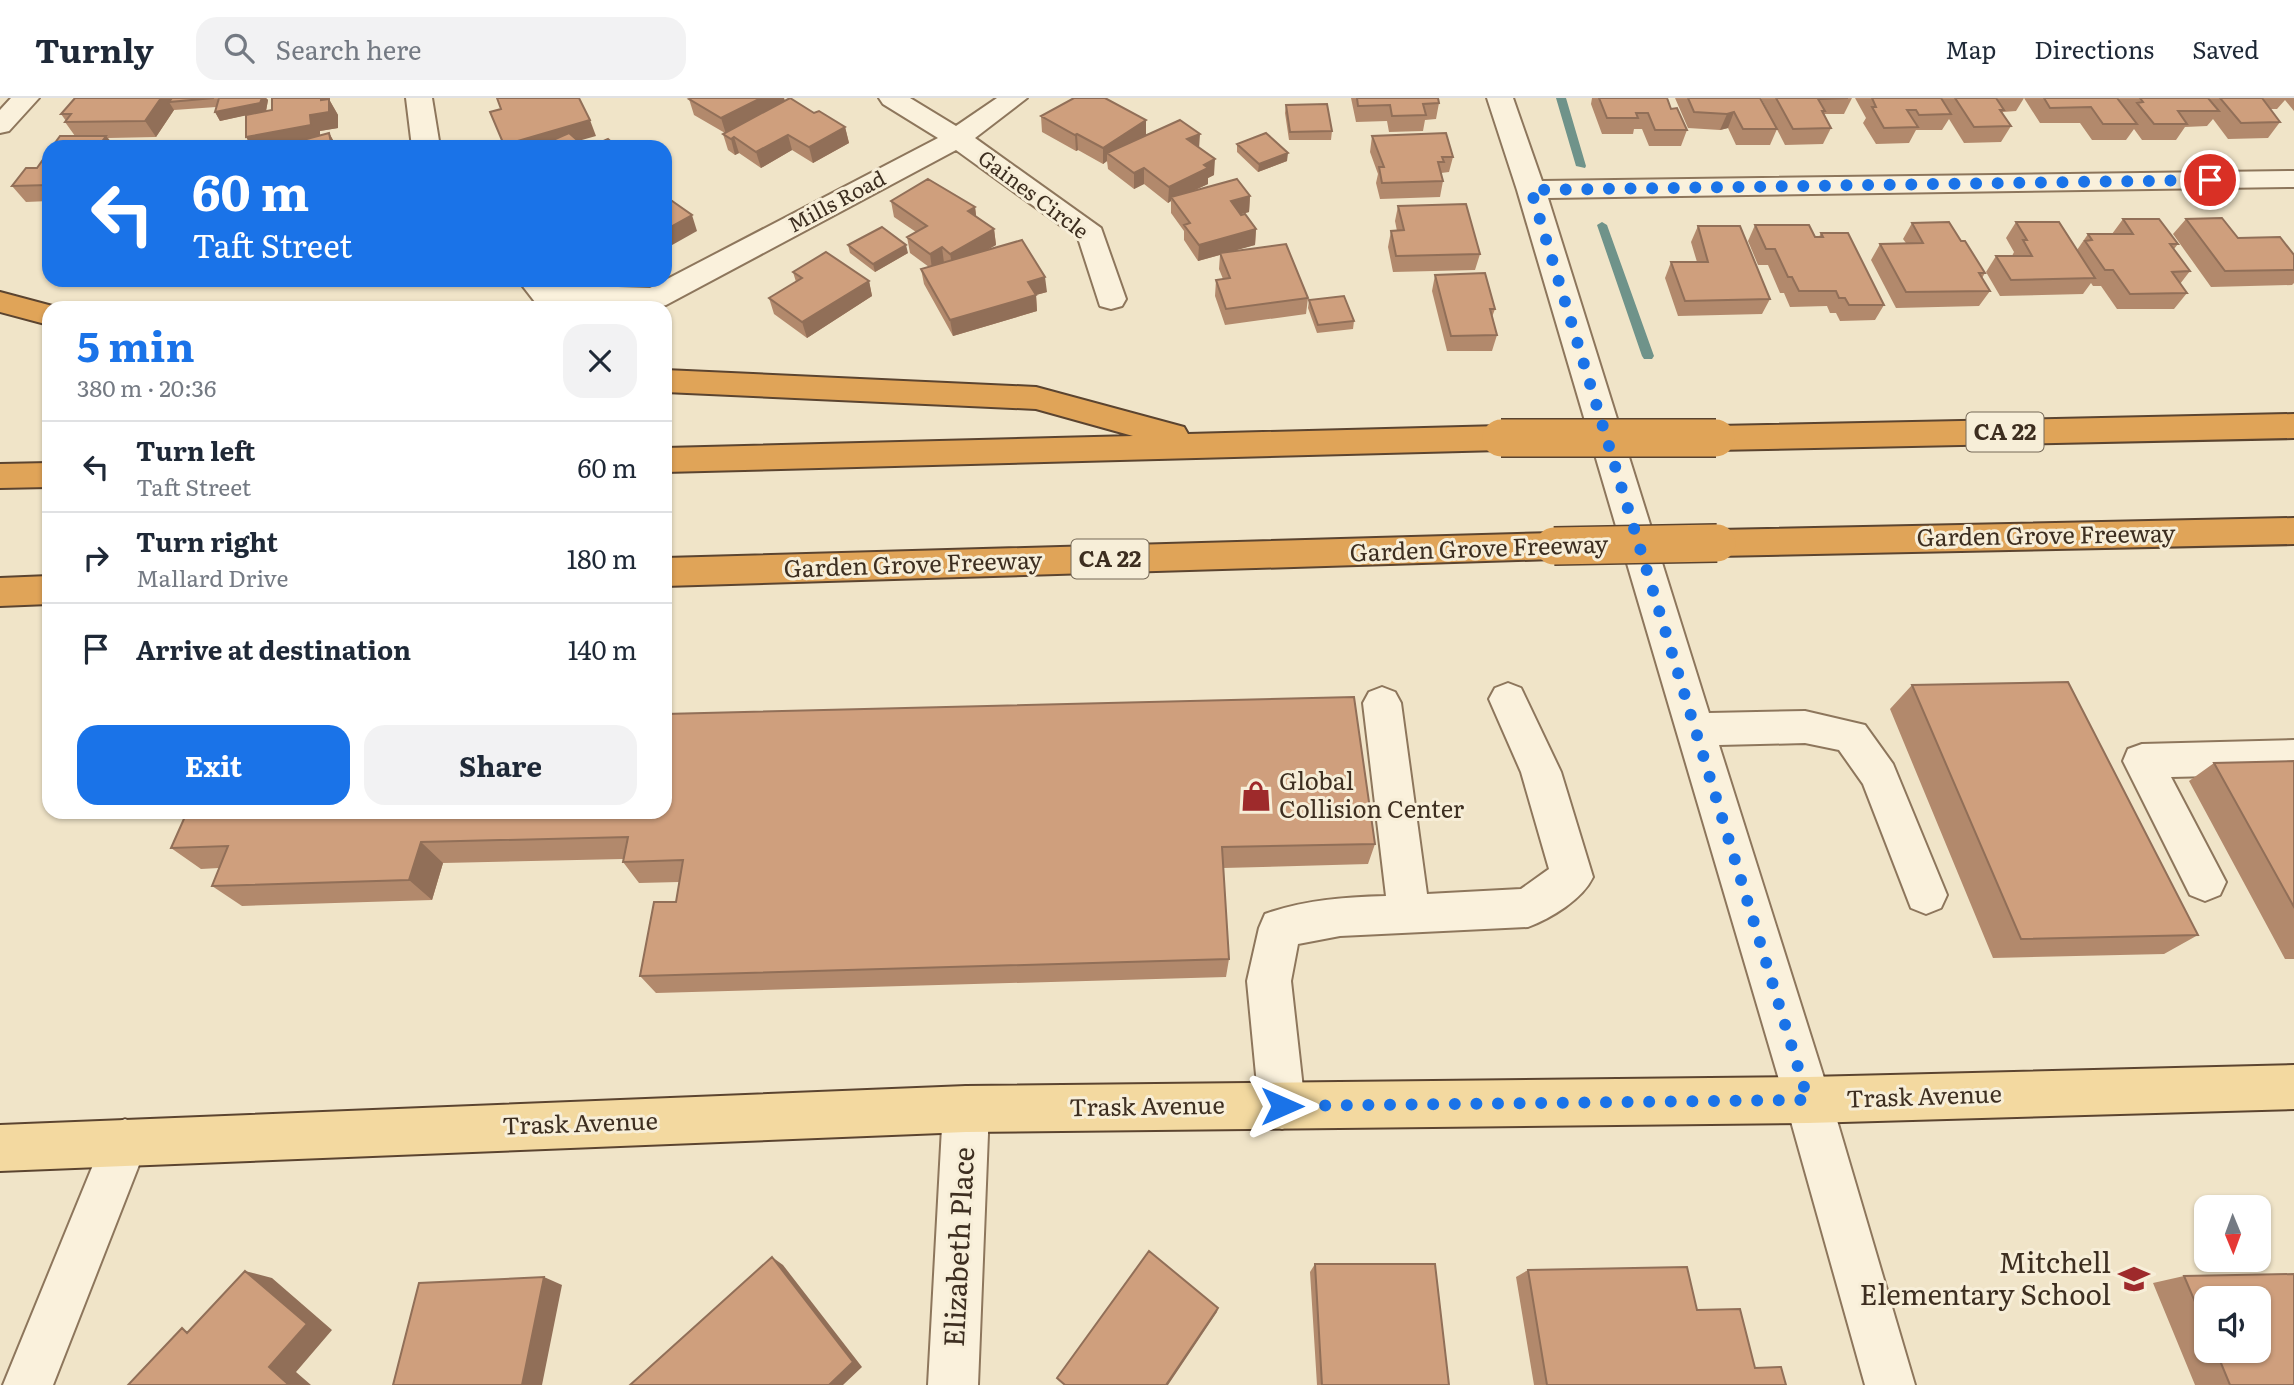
<!DOCTYPE html>
<meta charset="utf-8">
<style>
:root{--surface:#fff;--page:#f2f2f3;--text:#1f2937;--muted:#747a83;--line:#e0e1e3;--accent:#1a73e8}
body{margin:0;font-family:Literata,serif;background:var(--page);color:var(--text);height:100vh;display:flex;flex-direction:column;font-size:26px;white-space:nowrap}
*{box-sizing:border-box;margin:0}
p{font-size:23px;color:var(--muted)}
.icon{flex:none;width:38px;height:38px;fill:none;stroke:currentColor;stroke-width:2;stroke-linecap:round;stroke-linejoin:round}
.map{position:relative;flex:1;overflow:hidden}
.side{position:absolute;left:42px;top:203px;width:630px;height:518px;display:flex;flex-direction:column;background:var(--surface);border-radius:21px;box-shadow:0 2px 5px #0004}
.side>*{flex:none}
.banner{position:absolute;left:42px;top:42px;width:630px;height:147px;border-radius:21px;box-shadow:0 2px 5px #0004;background:#1a73e8;color:#fff;overflow:hidden}
.needle{width:46px;rotate:179deg}
.controls{position:absolute;left:2194px;top:1097px;display:grid;gap:14px}
.controls a{display:grid;place-items:center;width:77px;height:77px;border-radius:14px;background:var(--surface);box-shadow:0 2px 5px #0004;font-size:35px}
.pin{position:absolute;display:grid;place-items:center;width:60px;height:60px;color:#fff;margin:-30px;border:4px solid #fff;border-radius:50%;box-shadow:0 2px 7px #0007}
.me{position:absolute;width:77px;margin:-38px;rotate:90deg;stroke-linejoin:round;filter:drop-shadow(0 0 5px #0008)}
.turn{display:flex;align-items:center;gap:24px;height:147px;padding:0 35px;font-size:32px}
.turn .icon{width:91px;height:91px;stroke-width:2.5}
.turn b{display:block;font-size:49px;line-height:60px}
.round{display:grid;place-items:center;flex:none;width:74px;height:74px;border-radius:21px;background:var(--page)}
.headline{display:flex;align-items:center;justify-content:space-between;height:119px;padding:0 35px}
h1{font-size:42px;font-weight:700;line-height:52px;color:var(--accent)}
.button{display:flex;gap:14px;margin-top:auto;padding:14px 35px}
.button a{flex:1;height:80px;border-radius:21px;background:var(--accent);color:#fff;font-size:28px;font-weight:700;line-height:80px;text-align:center}
.button a+a{background:var(--page);color:var(--text)}
ul{padding:0;list-style:none}
li{display:flex;align-items:center;gap:21px;height:91px;padding:0 35px;border-top:2px solid var(--line)}
li div{flex:1}
li b{display:block;font-size:26px}
li em{font-style:normal}
header{display:flex;align-items:center;gap:42px;box-sizing:border-box;height:98px;padding:0 35px;background:var(--surface);border-bottom:2px solid var(--line)}
header strong{font-size:33px}
nav{display:flex;gap:38px;margin-inline-start:auto;font-size:24px}
.search{width:490px;height:63px;background:var(--page);display:flex;align-items:center;gap:18px;box-sizing:border-box;padding:0 24px;border-radius:21px;color:var(--muted);font-size:26px}
.map>svg:first-child{display:block}
.lines{fill:none;stroke-linecap:round;stroke-linejoin:round}
.stream{fill:#6f938a;fill-rule:evenodd}
.minor-casing{stroke:#8d765c;stroke-width:4}
.major-casing{stroke:#5b4430;stroke-width:4}
.highway-casing{stroke:#5b4430;stroke-width:4}
.minor{fill:#faf1dc;fill-rule:evenodd}
.major{fill:#f3d9a0;fill-rule:evenodd}
.highway{fill:#e0a458;fill-rule:evenodd}
.highway-bridge-casing{stroke:#5b4430;stroke-width:40;stroke-linecap:butt}
.highway-bridge{stroke:#e0a458;stroke-width:37}
.wall{fill:#b2896c;fill-rule:evenodd}
.shaded-wall{fill:#916f58}
.building{fill:#cf9f7d;stroke:#916f58;stroke-width:2}
.route{stroke:#1a73e8;stroke-width:12;stroke-dasharray:0 21.6}
.labels{text-anchor:middle;stroke-width:6;stroke-linejoin:round;paint-order:stroke}
.far-street-label{font-size:21px;fill:#3d2e20;stroke:#f7eed8}
.shield{fill:#f7eed8;stroke:#756857;stroke-width:2}
.shield-label{font-size:23px;font-weight:bold;fill:#3d2e20}
.street-label{font-size:24px;fill:#3d2e20;stroke:#f7eed8}
.poi-label{font-size:24px;fill:#3d2e20;stroke:#f7eed8;text-anchor:start}
.near-street-label{font-size:28px;fill:#3d2e20;stroke:#f7eed8}
.near-poi-label{font-size:28px;fill:#3d2e20;stroke:#f7eed8;text-anchor:end}
</style>
<header>
<strong>Turnly</strong>
<div class="search"><svg class="icon" aria-label="search" viewBox="0 0 24 24"><circle cx="10" cy="10" r="6"/><path d="M15 15l6 6"/></svg>Search here</div>
<nav><a>Map</a><a>Directions</a><a>Saved</a></nav>
</header>
<div class="map">
<svg width="2294" height="1287" viewBox="0 0 2294 1287">
<rect width="100%" height="100%" fill="#f0e4c8"/>
<g class="lines">
<!-- stream -->
<path class="stream" d="M1556,0H1566L1586,68L1585,70L1576,68Z
M1602,124L1607,127L1654,258L1652,261H1644L1642,258L1597,127Z"/>
<defs>
<path id="minor" d="M11,0H39L9,33L0,35V12Z
M406,0H432L440,49H412Z
M879,0H910L956,28L997,0H1027L975,40L1101,130L1126,201L1122,208L1111,211L1100,208L1078,140L956,52L666,207L655,210L546,207L535,204L518,182H549L554,187L650,190L938,40L883,6Z
M1487,0H1513L1542,83L2294,73V89L1548,100L1709,615L1805,613L1865,627L1893,666L1947,797L1941,810L1926,816L1911,810L1863,686L1839,652L1805,645L1719,647L1831,1002L1915,1287H1865L1785,1002L1517,92Z
M1508,585L1521,590L1561,674L1593,779C1582,802 1551,820 1528,829L1340,838L1298,846L1291,883L1305,1008L1298,1024L1282,1031L1266,1024L1259,1008L1247,883L1259,830L1265,816C1303,802 1346,799 1386,798L1363,605L1369,594L1382,589L1395,594L1401,605L1427,796L1521,791L1549,771L1521,674L1489,601L1495,590Z
M2294,642V676L2171,679L2226,784L2220,797L2205,803L2190,797L2123,663L2128,651L2142,646Z
M966,988L982,995L989,1011L978,1287H928L943,1011L950,995Z
M125,1021L141,1028L148,1044L53,1287H3L109,1028Z"/>
<path id="major" d="M2294,967V1011L1808,1025L966,1034L0,1073V1027L966,988L1808,979Z"/>
<path id="highway" d="M0,194L60,210H49V227L0,214Z
M665,272L1036,289L1184,329L1188,336L1501,328L1513,332L1517,340L1513,348L1501,352L665,374V350L1133,338L1036,311L665,294Z
M2294,316V340L1716,352L1704,348L1700,340L1704,332L1716,328Z
M49,365V389L0,390V366Z
M2294,420V446L1717,458L1705,454L1700,445L1705,436L1717,432Z
M1554,435L1566,439L1571,448L1566,457L1554,461L665,488V460Z
M49,478V506L0,508V480Z"/>
</defs>
<!-- minor casing -->
<use href="#minor" class="minor-casing"/>
<!-- major casing -->
<use href="#major" class="major-casing"/>
<!-- highway casing -->
<use href="#highway" class="highway-casing"/>
<!-- minor -->
<use href="#minor" class="minor"/>
<!-- major -->
<use href="#major" class="major"/>
<!-- highway -->
<use href="#highway" class="highway"/>
<defs>
<path id="highway-bridge" d="M1501,340H1716
M1554,448L1717,445"/>
</defs>
<!-- highway-bridge casing -->
<use href="#highway-bridge" class="highway-bridge-casing"/>
<!-- highway-bridge -->
<use href="#highway-bridge" class="highway-bridge"/>
</g>
<!-- wall -->
<path class="wall" d="M75,0H266L268,2L266,13L272,12V0H330V3L338,17V30L320,33V37L329,35L337,49H252L246,39V17L220,23L215,14L216,9L174,12L156,39L108,40L115,49H52L75,38L65,24L66,23L61,16Z
M692,0H784L785,3L845,29L849,45L813,65L792,52L761,70L739,55L735,57L728,52L723,36L725,35L694,17L689,1Z
M1351,0H1438L1439,5L1436,21L1425,22L1423,33L1389,34L1387,23L1356,24Z
M1592,0H1667L1671,11L1687,32L1681,48H1649L1642,31H1634L1633,36H1602L1591,6Z
M1675,0H1760L1777,31L1770,47H1736L1728,30L1720,32L1688,30Z
M1761,0H1852L1844,16H1824L1831,30L1823,46L1785,47Z
M1855,0H2294V13L2285,2L2277,11H2270L2280,24L2268,40L2228,41L2213,21L2207,28L2185,29L2176,42H2142L2134,31L2126,42H2092L2080,25H2040L2024,0L2016,13L2003,14L2002,15L2011,28L2001,44L1964,45L1949,21L1942,32H1916L1909,45L1876,46L1863,25L1866,20Z
M1286,7L1332,33L1331,42H1289L1285,15Z
M1041,18L1146,37L1199,50L1214,77L1208,80V86L1193,93L1250,98L1249,114L1241,116L1256,131L1255,147L1231,153L1308,200L1306,216L1225,227L1215,198L1216,182L1223,181L1219,171L1220,157L1198,163L1184,142V133L1171,115V103L1168,105L1144,86L1134,91L1108,71L1107,63L1103,66L1078,52L1076,53L1042,34Z
M1372,38L1453,59L1449,74L1441,75L1443,83L1440,99L1380,101L1376,85L1378,76L1370,54Z
M1237,46L1287,63L1258,74L1237,54Z
M49,53V103L26,104L12,88L37,70Z
M891,103L975,109L976,118L994,131L996,147L985,153L1047,194L1036,197L1037,213L953,238L924,186L921,171L929,169L910,155L907,139L916,134L894,119Z
M1398,108L1480,156L1475,172L1393,174L1388,149L1391,133H1397L1395,123Z
M2123,121L2178,146L2174,151L2190,173L2180,186L2187,195L2174,211H2117L2101,188H2093L2091,185L2083,196L2000,198L1986,174L1996,158H2012L2014,154L2006,140L2016,124L2077,152L2088,136H2112Z
M2186,121L2238,140L2294,157V185L2292,187L2211,189L2173,136Z
M1912,125L1985,175L1982,180L1990,193L1979,208L1896,210L1871,162L1880,146L1906,145L1903,141Z
M1755,127L1815,139H1819L1821,135L1884,207L1875,222L1840,223L1836,215H1830L1827,208L1790,209L1784,195H1780L1768,167H1758L1748,143Z
M1698,128L1770,201L1762,216L1678,218L1665,180L1671,164H1697L1691,144Z
M848,147L908,155L875,174L850,155Z
M793,174L869,183L872,198L807,240L774,216L769,200L796,184Z
M1435,177L1495,211L1492,219L1497,237L1492,253H1447L1432,193Z
M1309,202L1354,223L1353,231L1317,235L1308,210Z
M1912,587L2198,837L2164,856L1993,860L1890,611Z
M2294,663V861H2285L2189,683L2214,665Z
M187,714L1375,746L1368,766L1223,770L1229,861L1226,879L656,895L640,878L676,804L679,784L639,785L623,764V761L443,765L432,802L242,808L212,788L219,770L201,771L171,750Z
M1315,1166L1449,1287H1317L1310,1174Z
M1528,1172L1697,1212L1755,1270L1786,1287H1534L1516,1179Z
M2294,1176V1287H2195L2153,1185L2184,1178ZM2207,1200H2259V1253H2207Z"/>
<!-- shaded-wall -->
<path class="shaded-wall" d="M161,0H182L169,4L174,12L156,39L145,23Z
M262,0H266L268,2L266,13L220,23L215,14Z
M321,0H330V3L338,17V30L320,33V43L288,49H252L246,39L310,17L321,2Z
M761,0H784L785,5L726,36L721,20Z
M1734,14L1728,30L1720,32L1727,16Z
M590,22L596,38L557,49H505L504,47Z
M1146,22V38L1107,55V63L1103,66V50Z
M845,29L849,45L813,65L809,49Z
M329,35L337,49H332Z
M1077,36L1078,52L1076,53L1075,37Z
M1200,36L1199,51L1187,41Z
M788,37L792,52L761,70L756,54Z
M106,38L115,49H98Z
M734,39L739,55L735,57L731,41Z
M1288,55L1287,63L1258,74L1259,66Z
M1215,61L1214,77L1208,80V86L1173,102L1171,99V103L1168,105L1169,89L1204,67Z
M1144,70V86L1134,91V75Z
M1250,98L1249,114L1230,119L1231,103Z
M975,109L977,125L968,113Z
M692,117L697,133L665,151V132Z
M994,131L996,147L953,171L950,156Z
M1256,131L1255,147L1198,163L1199,147Z
M906,147L908,155L875,174L873,166Z
M942,149L944,165L932,171L930,156Z
M1045,179L1047,194L1036,197L1037,213L953,238L950,222L1028,184Z
M869,183L872,198L807,240L802,224Z
M421,744L443,765L432,802L409,782Z
M772,1159L783,1167L862,1269L843,1287H829Z
M245,1173L272,1180L332,1232L296,1274L311,1287H289L269,1269Z
M544,1179L562,1187L542,1287H522Z
M1218,1210L1217,1214L1168,1287H1166Z"/>
<!-- building -->
<path class="building" d="M75,0H161L145,23L65,24L71,16H61Z
M172,0H214L169,4Z
M219,0H262L260,5L215,14Z
M272,0H321V2L329,1V14L310,17L311,27L246,39V17L272,12Z
M497,0H579L590,22L504,47L490,14L501,11Z
M692,0H761L721,20L689,1Z
M790,0L814,15L819,13L845,29L809,49L788,37L756,54L734,39L731,41L723,36Z
M1074,0H1105L1146,22L1103,50L1077,36L1075,37L1041,18Z
M1357,0H1438L1439,5L1423,6L1426,17L1392,18L1390,7L1358,8Z
M1599,0H1667L1671,11L1677,10L1687,32H1655L1648,15H1636L1638,20H1607Z
M1688,0H1760L1777,31H1743L1734,14L1727,16L1694,14Z
M1776,0H1848L1818,1L1825,13H1822L1831,30L1793,31Z
M1872,0H1941L1951,16L1919,17L1916,12H1907L1918,29L1884,30L1872,9H1876Z
M1955,0H1996L2004,12H2000L2011,28L1974,29Z
M2044,0H2117L2137,26H2103L2091,9L2050,10Z
M2140,0H2208L2219,13H2178L2187,26H2154L2137,5L2143,4Z
M2220,0H2262L2280,24L2241,25Z
M1327,6L1332,33L1290,34L1286,7Z
M1180,22L1200,36L1187,41L1215,61L1204,67L1208,70L1169,89L1144,70L1134,75L1107,55Z
M329,35L332,49H277Z
M569,35L585,49H537Z
M1266,35L1288,55L1259,66L1237,46Z
M1446,35L1453,59H1442L1444,64H1438L1443,83L1382,85L1379,69H1384L1372,38Z
M60,38H106L98,49H52Z
M608,41L617,49H590Z
M49,53V87L12,88L26,70H37Z
M928,81L975,109L968,113L994,131L950,156L942,149L930,156L907,139L927,128L891,103Z
M1237,81L1250,98L1231,103L1241,117L1245,116L1256,131L1199,147L1184,127L1190,125L1171,99Z
M665,98L692,117L665,132Z
M1466,106L1480,156L1396,158L1391,133L1404,132L1398,108Z
M2222,120L2238,140L2280,139L2294,157V172L2225,173L2186,121Z
M2123,121H2159L2178,146H2170L2190,173L2172,174L2187,195L2130,196L2113,172H2105L2085,143L2092,142L2088,136H2133Z
M1949,124L1961,143H1965L1985,175H1979L1990,193L1906,194L1880,146L1923,145L1912,125Z
M2016,124H2059L2095,180L2011,182L1996,158H2032L2023,142H2027Z
M1755,127H1809L1815,139H1823L1821,135H1848L1884,207H1849L1845,200H1839L1836,193H1799L1792,179H1788L1775,151H1766Z
M1698,128H1740L1770,201L1685,203L1671,164H1708Z
M882,129L906,147L873,166L848,147Z
M1022,142L1045,179L1028,184L1036,197L950,222L921,171Z
M1286,146L1308,200L1226,211L1216,182L1230,180L1220,155Z
M826,154L869,183L802,224L769,200L802,180L793,174Z
M1485,175L1495,211H1490L1497,237L1451,238L1435,177Z
M1344,198L1354,223L1318,227L1309,202Z
M2068,584L2198,837L2021,841L1912,587Z
M1354,599L1375,746L1222,749L1229,861L640,878L654,804H676L683,762L623,764L628,739L421,744L409,782L212,788L228,748L171,750L187,714H665V616Z
M2294,663V809L2214,665Z
M1149,1153L1218,1210L1166,1287H1065L1057,1280Z
M772,1159L853,1264L829,1287H630Z
M1315,1166H1435L1449,1287H1322Z
M1687,1169L1697,1212L1740,1211L1755,1270L1781,1269L1786,1287H1547L1528,1172Z
M245,1173L307,1226L269,1269L289,1287H128L182,1230L187,1235Z
M2294,1176V1287H2230L2216,1253H2259V1200H2207V1232L2184,1178Z
M544,1179L522,1287H393L419,1185Z"/>
<g class="lines">
<!-- route -->
<path class="route" d="M1282,1008L1808,1002L1531,92L2210,82"/>
</g>
<!-- icons -->
<defs>
<symbol id="shop-bare" viewBox="-9 -9 18 18"><path d="M-5-2.5h2.3a2.7 3.5 0 0 1 5.4 0H5L5.5 6h-11ZM-1.5-2.5h3a1.5 2.3 0 0 0-3 0Z" fill="#9e2a2b" stroke="#f7eed8" stroke-width="2.5" paint-order="stroke"/></symbol>
<symbol id="school-bare" viewBox="-9 -9 18 18"><path d="M0-5L7-2L0 1L-7-2ZM-4 1L0 2.5L4 1V4Q0 6-4 4Z" fill="#9e2a2b" stroke="#f7eed8" stroke-width="2.5" paint-order="stroke"/></symbol>
</defs>
<g fill-rule="evenodd">
<use href="#shop-bare" x="1234" y="676" width="44" height="44"/>
<use href="#school-bare" x="2112" y="1159" width="44" height="44"/>
</g>
<g class="labels">
<!-- far-street labels -->
<g class="far-street-label">
<text transform="translate(1033 97) rotate(37)" y="7">Gaines Circle</text>
<text transform="translate(837 104) rotate(-28)" y="7">Mills Road</text>
</g>
<!-- shield labels -->
<g class="shield">
<rect x="1966.5" y="314.5" width="77" height="39" rx="5"/>
<rect x="1071.5" y="441.5" width="77" height="39" rx="5"/>
</g>
<g class="shield-label">
<text x="2005" y="342">CA 22</text>
<text x="1110" y="469">CA 22</text>
</g>
<!-- street labels -->
<g class="street-label">
<text transform="translate(2046 438) rotate(-1)" y="8">Garden Grove Freeway</text>
<text transform="translate(1479 451) rotate(-2)" y="8">Garden Grove Freeway</text>
<text transform="translate(913 467) rotate(-2)" y="8">Garden Grove Freeway</text>
<text transform="translate(1924 999) rotate(-2)" y="8">Trask Avenue</text>
<text transform="translate(1147 1009) rotate(-1)" y="8">Trask Avenue</text>
<text transform="translate(580 1026) rotate(-2)" y="8">Trask Avenue</text>
</g>
<!-- poi labels -->
<g class="poi-label">
<text x="1279" y="692">Global<tspan x="1279" dy="28">Collision Center</tspan></text>
</g>
<!-- near-street labels -->
<g class="near-street-label">
<text transform="translate(959 1149) rotate(-87)" y="10">Elizabeth Place</text>
</g>
<!-- near-poi labels -->
<g class="near-poi-label">
<text x="2111" y="1175">Mitchell<tspan x="2111" dy="32">Elementary School</tspan></text>
</g>
</g>
</svg>
<div class="controls">
<a><svg class="needle" viewBox="-14 -14 28 28"><path d="M0-13l5 13h-10z" fill="#e53935"/><path d="M0 13l5-13h-10z" fill="#747a83"/></svg></a>
<a><svg class="icon" aria-label="sound" viewBox="0 0 24 24"><path d="M4 9h4l5-4v14l-5-4H4zM17 9q2 3 0 6"/></svg></a>
</div>
<div class="pin" style="left:2210px;top:82px;background:#d93025"><svg class="icon" aria-label="arrive" viewBox="0 0 24 24"><path d="M6 21V4h12l-3 4 3 4H6"/></svg></div>
<svg class="me" style="left:1282px;top:1008px" viewBox="-20 -20 40 40"><path d="M0-17L14 15 0 8-14 15z" fill="#1a73e8" stroke="#fff" stroke-width="4"/></svg>
<div class="banner">
<div class="turn"><svg class="icon" aria-label="left" viewBox="0 0 24 24"><path d="M17 20v-9H6M10 6l-5 5 5 5"/></svg><div><b>60 m</b>Taft Street</div></div>
</div>
<section class="side">
<div class="headline"><div><h1>5 min</h1><p>380 m · 20:36</p></div><a class="round"><svg class="icon" aria-label="close" viewBox="0 0 24 24"><path d="M6 6l12 12M18 6L6 18"/></svg></a></div>
<ul>
<li><svg class="icon" aria-label="left" viewBox="0 0 24 24"><path d="M17 20v-9H6M10 6l-5 5 5 5"/></svg><div><b>Turn left</b><p>Taft Street</p></div><em>60 m</em></li>
<li><svg class="icon" aria-label="right" viewBox="0 0 24 24"><path d="M7 20v-9h11M14 6l5 5-5 5"/></svg><div><b>Turn right</b><p>Mallard Drive</p></div><em>180 m</em></li>
<li><svg class="icon" aria-label="arrive" viewBox="0 0 24 24"><path d="M6 21V4h12l-3 4 3 4H6"/></svg><div><b>Arrive at destination</b></div><em>140 m</em></li>
</ul>
<div class="button"><a>Exit</a><a>Share</a></div>
</section>
</div>
